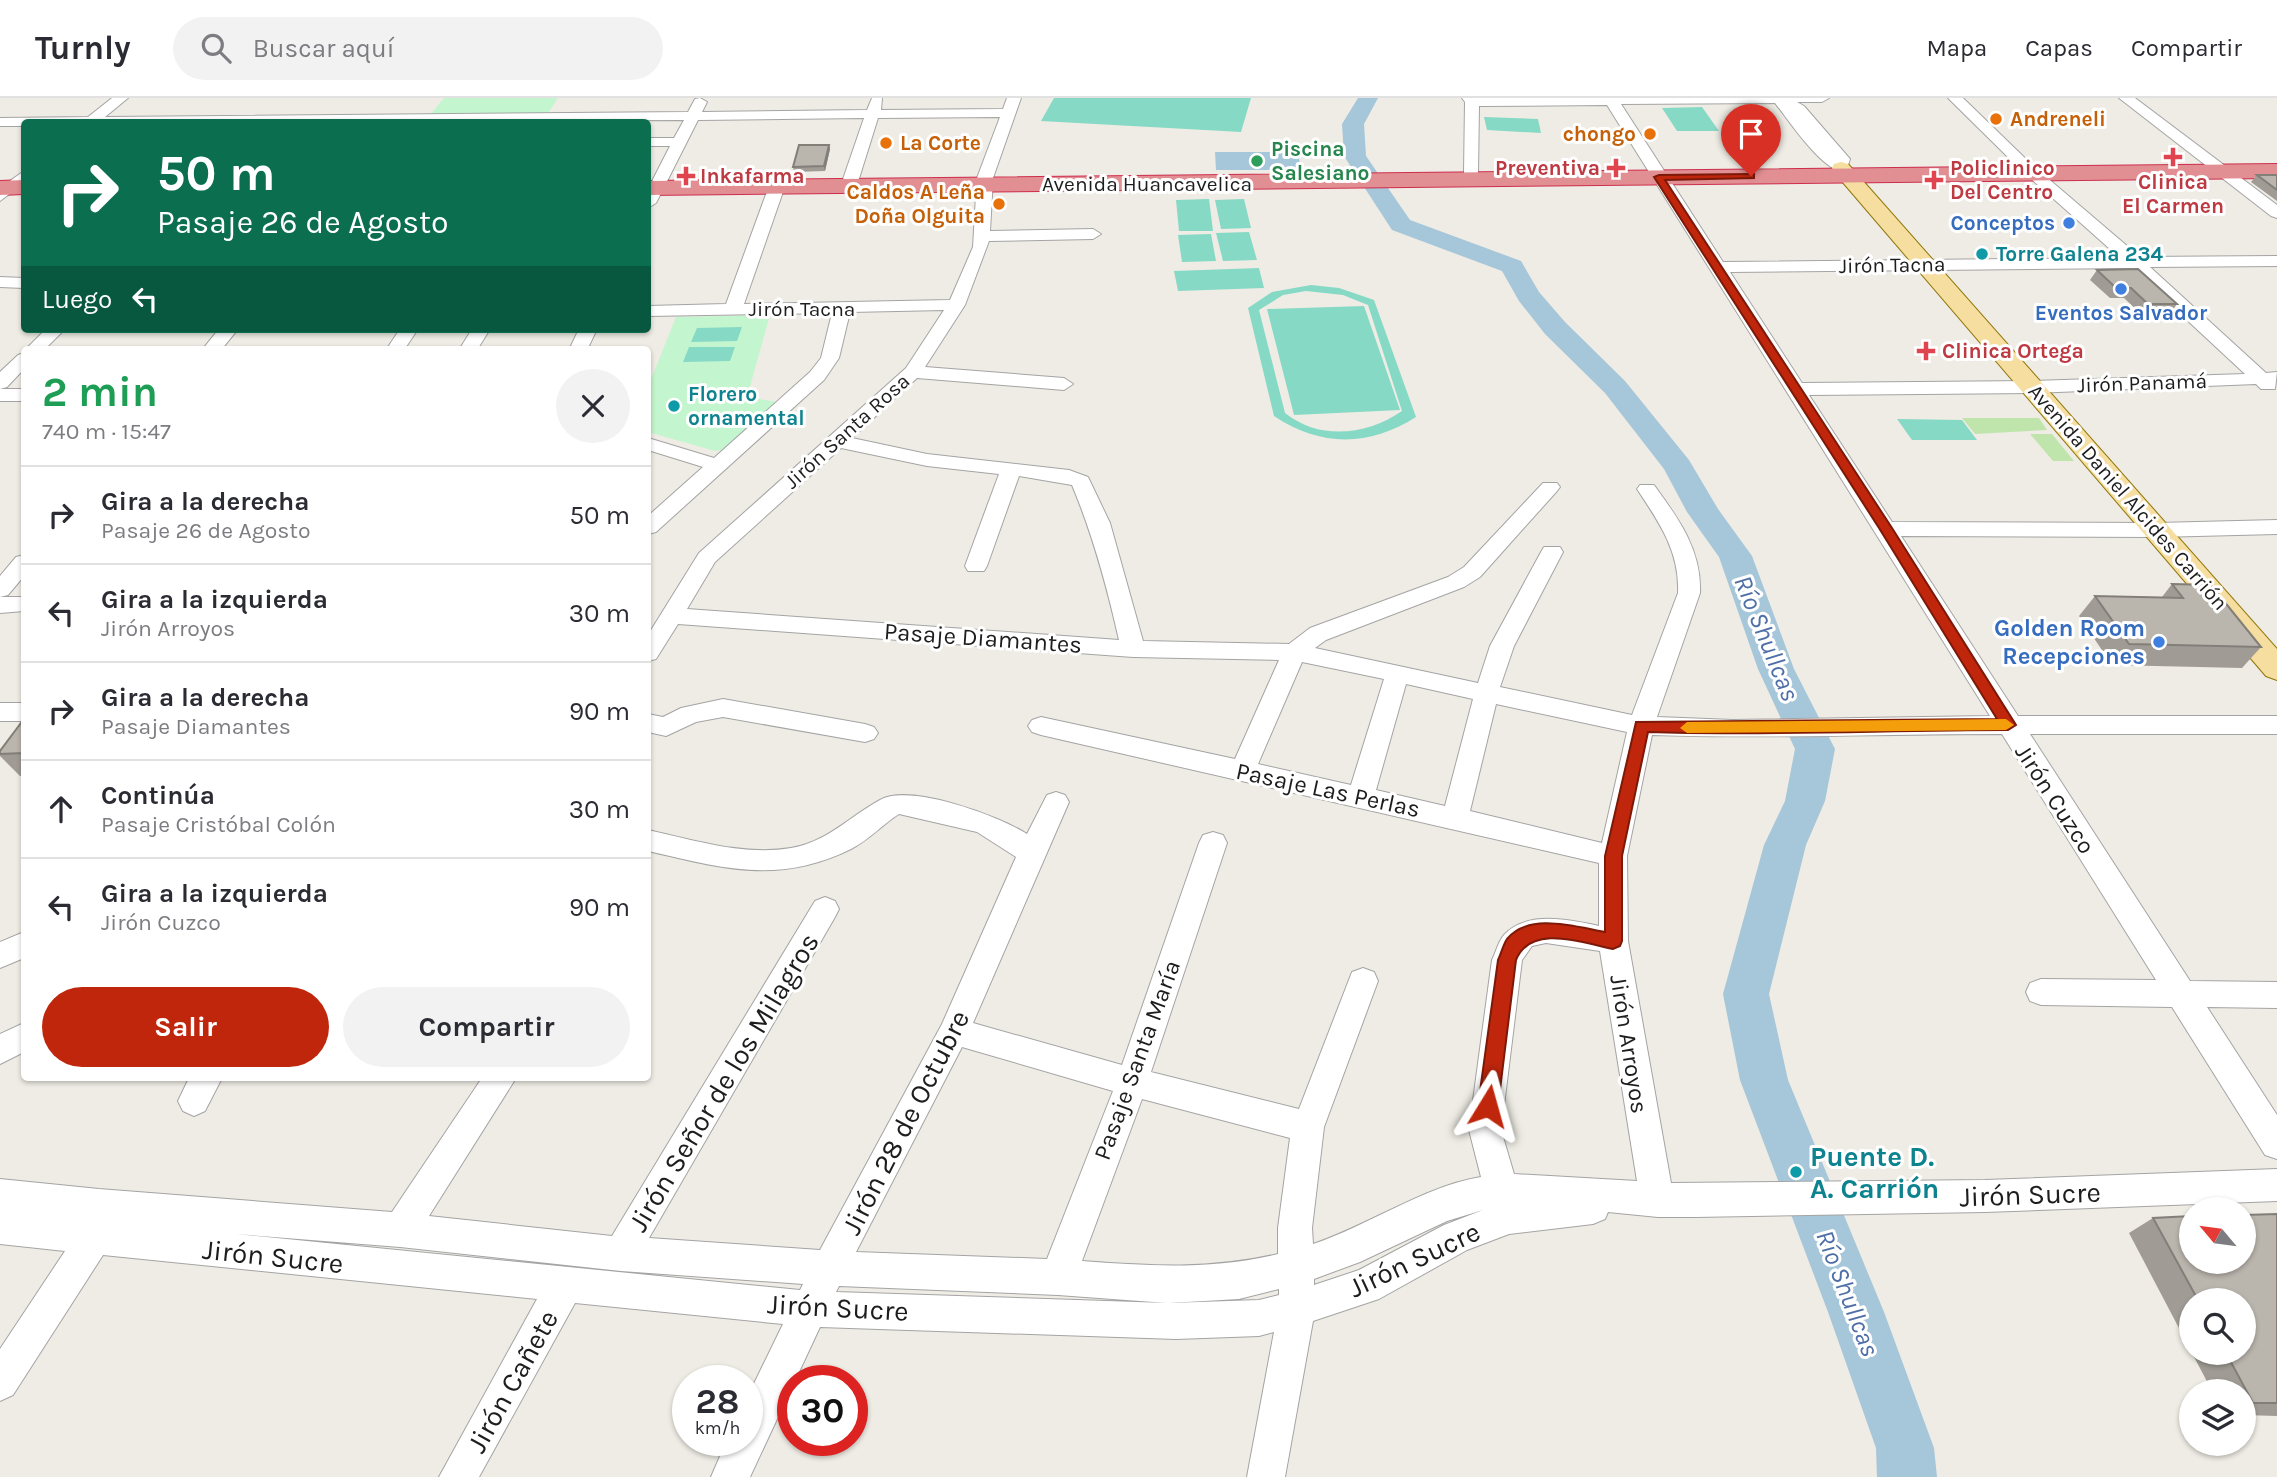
<!DOCTYPE html>
<html lang="es">
<meta charset="utf-8">
<style>
:root{--surface:#fff;--page:#f2f2f3;--text:#2b2b33;--muted:#7c7c81;--line:#e1e1e2;--accent:#bf260c}
body{margin:0;font-family:Karla,sans-serif;background:var(--page);color:var(--text);height:100vh;display:flex;flex-direction:column;font-size:26px;white-space:nowrap}
*{box-sizing:border-box;margin:0}
p{font-size:23px;color:var(--muted)}
.icon{flex:none;width:38px;height:38px;fill:none;stroke:currentColor;stroke-width:2;stroke-linecap:round;stroke-linejoin:round}
.map{position:relative;flex:1;overflow:hidden}
.details{position:absolute;left:21px;top:248px;width:630px;height:735px;display:flex;flex-direction:column;background:var(--surface);border-radius:7px;box-shadow:0 2px 5px #0004}
.details>*{flex:none}
.guide{position:absolute;left:21px;top:21px;width:630px;height:214px;border-radius:7px;box-shadow:0 2px 5px #0004;background:#0b6e4f;color:#fff;overflow:hidden}
.needle{width:46px;rotate:299deg}
.fabs{position:absolute;left:2179px;top:1099px;display:grid;gap:14px}
.fabs a{display:grid;place-items:center;width:77px;height:77px;border-radius:50%;background:var(--surface);box-shadow:0 2px 5px #0004;font-size:35px}
.speed{position:absolute;left:672px;top:1267px;display:flex;gap:14px;font-size:35px;font-weight:700;text-align:center}
.speed>*{display:grid;place-content:center;width:91px;height:91px;border-radius:50%;background:var(--surface);box-shadow:0 2px 5px #0004;line-height:1}
.speed small{font-size:18px;font-weight:400}
.speed .limit{border:10px solid #d22;background:#fff;color:#111}
.pin{position:absolute;display:grid;place-items:center;width:60px;height:60px;color:#fff;margin:-72px -30px;border-radius:50% 50% 50% 0;rotate:-45deg;box-shadow:0 0 7px #0007}
.pin .icon{rotate:45deg}
.me{position:absolute;width:77px;margin:-38px;rotate:8deg;stroke-linejoin:round;filter:drop-shadow(0 0 5px #0008)}
.turn{display:flex;align-items:center;gap:24px;height:147px;padding:0 21px;font-size:32px}
.turn .icon{width:91px;height:91px;stroke-width:2.5}
.turn b{display:block;font-size:49px;line-height:60px}
.then{display:flex;align-items:center;height:66px;padding:0 21px;background:#0003;gap:14px;font-size:26px}
.round{display:grid;place-items:center;flex:none;width:74px;height:74px;border-radius:37px;background:var(--page)}
.headline{display:flex;align-items:center;justify-content:space-between;height:119px;padding:0 21px}
h1{font-size:42px;font-weight:700;line-height:52px;color:#1e9e55}
.button{display:flex;gap:14px;margin-top:auto;padding:14px 21px}
.button a{flex:1;height:80px;border-radius:42px;background:var(--accent);color:#fff;font-size:28px;font-weight:700;line-height:80px;text-align:center}
.button a+a{background:var(--page);color:var(--text)}
ul{padding:0;list-style:none}
li{display:flex;align-items:center;gap:21px;height:98px;padding:0 21px;border-top:2px solid var(--line)}
li div{flex:1}
li b{display:block;font-size:26px}
li em{font-style:normal}
header{display:flex;align-items:center;gap:42px;box-sizing:border-box;height:98px;padding:0 35px;background:var(--surface);border-bottom:2px solid var(--line)}
header strong{font-size:33px}
nav{display:flex;gap:38px;margin-inline-start:auto;font-size:24px}
.search{width:490px;height:63px;background:var(--page);display:flex;align-items:center;gap:18px;box-sizing:border-box;padding:0 24px;border-radius:38px;color:var(--muted);font-size:26px}
.map>svg:first-child{display:block}
.grass{fill:#c0e5ac}
.park{fill:#c3f6ce}
.pitch{fill:#86d9c5;fill-rule:evenodd}
.water{fill:#a6c6d9}
.lines{fill:none;stroke-linecap:round;stroke-linejoin:round}
.river{fill:#a6c6d9;fill-rule:evenodd}
.minor-casing{stroke:#a4a4a4;stroke-width:2}
.major-casing{stroke:#8e7509;stroke-width:2}
.highway-casing{stroke:#ce2e4e;stroke-width:2}
.minor{fill:#fff;fill-rule:evenodd}
.major{fill:#f6dea0;fill-rule:evenodd}
.highway{fill:#e18f93;fill-rule:evenodd}
.wall{fill:#a09c95}
.shaded-wall{fill:#827f79}
.building{fill:#bab5ad;stroke:#827f79;stroke-width:2}
.route{fill:#bf260c;stroke:#7c1908;stroke-width:2}
.slow{fill:#f59e0b}
.food-dot{fill:#e8710a;stroke:#fff;stroke-width:2.5}
.health-dot{fill:#e0444e;stroke:#fff;stroke-width:2.5}
.leisure-dot{fill:#2e9e5b;stroke:#fff;stroke-width:2.5}
.shop-dot{fill:#3f7fe0;stroke:#fff;stroke-width:2.5}
.culture-dot{fill:#0f9aa8;stroke:#fff;stroke-width:2.5}
.labels{text-anchor:middle;stroke-width:6;stroke-linejoin:round;paint-order:stroke}
.far-food-label{font-size:21px;font-weight:bold;fill:#c56008;stroke:#fff;text-anchor:start}
.far-leisure-label{font-size:21px;font-weight:bold;fill:#27864d;stroke:#fff;text-anchor:start}
.far-health-label{font-size:21px;font-weight:bold;fill:#be3a42;stroke:#fff;text-anchor:start}
.far-street-label{font-size:21px;fill:#1d1d1d;stroke:#fff}
.far-shop-label{font-size:21px;font-weight:bold;fill:#366cbe;stroke:#fff;text-anchor:end}
.far-culture-label{font-size:21px;font-weight:bold;fill:#0d838f;stroke:#fff;text-anchor:start}
.shop-label{font-size:24px;font-weight:bold;fill:#366cbe;stroke:#fff;text-anchor:end}
.street-label{font-size:24px;fill:#1d1d1d;stroke:#fff}
.water-label{font-size:26px;font-style:italic;fill:#4f6fa7;stroke:#fff}
.near-street-label{font-size:28px;fill:#1d1d1d;stroke:#fff}
.near-culture-label{font-size:28px;font-weight:bold;fill:#0d838f;stroke:#fff;text-anchor:start}
</style>
<header>
<strong>Turnly</strong>
<div class="search"><svg class="icon" aria-label="search" viewBox="0 0 24 24"><circle cx="10" cy="10" r="6"/><path d="M15 15l6 6"/></svg>Buscar aquí</div>
<nav><a>Mapa</a><a>Capas</a><a>Compartir</a></nav>
</header>
<div class="map">
<svg width="2277" height="1379" viewBox="0 0 2277 1379">
<rect width="100%" height="100%" fill="#eeece4"/>
<!-- grass -->
<path class="grass" d="M1962,320H2039L2047,332L1975,336Z
M2030,336H2052L2074,363H2053Z"/>
<!-- park -->
<path class="park" d="M444,0H558L548,15L430,17Z
M770,217L747,299L783,305L721,352L715,353L648,334V289L676,219Z"/>
<!-- pitch -->
<path class="pitch" d="M1054,0H1251L1241,34L1041,23Z
M1702,9L1719,33H1677L1662,10Z
M1484,19L1538,21L1541,35L1487,32Z
M1209,101L1213,133H1179L1176,102Z
M1244,101L1251,130L1221,131L1215,102Z
M1249,134L1257,162L1223,163L1216,135Z
M1211,136L1216,163L1182,164L1178,137Z
M1259,170L1264,190L1178,193L1174,173Z
M1311,187L1339,190L1374,202L1416,319C1369,349 1320,349 1274,318L1248,210L1272,194ZM1306,193L1343,197L1368,207L1402,313C1367,337 1320,343 1285,315L1259,212L1283,197Z
M1364,208L1400,312L1294,317L1267,211Z
M742,229L737,243L691,244L697,230Z
M689,249H735L730,263L683,264Z
M1897,321L1962,322L1977,342H1912Z"/>
<!-- water -->
<path class="water" d="M1215,54H1298L1301,72H1216Z"/>
<g class="lines">
<!-- river -->
<path class="river" d="M1358,0H1378L1364,26L1366,58L1410,122L1521,163L1539,194L1565,224L1625,283L1689,362L1718,411L1752,458L1794,571L1835,651L1825,703L1806,747L1769,896L1788,982L1884,1214L1934,1350L1937,1379H1877L1876,1350L1828,1214L1740,982L1723,896L1764,747L1785,703L1795,651L1758,571L1719,459L1687,414L1664,371L1605,295L1545,236L1519,203L1502,173L1392,132L1344,58L1342,26Z"/>
<defs>
<path id="minor" d="M112,0H128L105,19L688,14L695,1L700,0L707,4L702,14L867,12L872,0H882L881,12L1003,11L1007,0H1021L993,80L990,133L1093,131L1101,136L1093,141L989,143L965,207L925,269L1064,280L1073,286L1064,292L917,280L852,340L927,356L1069,372L1088,379L1110,425L1143,543L1289,546L1310,530L1448,479L1464,469L1543,385H1557L1560,389L1557,393L1480,479L1464,489L1326,542L1315,550L1478,585L1490,548L1541,454L1544,449H1560L1563,454L1514,548L1500,589L1632,617L1678,495C1680,454 1659,424 1637,391L1640,387H1654C1678,420 1702,452 1700,495L1657,619L1733,622L1990,618L1607,7L1479,8L1478,75L1471,79L1464,75L1465,4L1462,0H1829L1822,4H1797L1804,8L1850,61L1846,73C1825,78 1788,21 1775,5L1621,6L1723,164L2120,160L2020,71L1948,0H1963L2030,65L2140,159L2277,158V168L2150,169L2266,275L2277,274L2275,291H2261L2256,286L2033,295L1809,297L1892,424L2157,425L2277,422V436L2157,439L1901,438L2018,618H2277V636H2030L2190,883L2277,884V910L2207,909L2277,1017V1061L2265,1057L2172,909L2041,907L2030,903L2026,894L2030,885L2041,881L2156,882L2002,636C1885,636 1768,641 1652,637L1627,758L1628,843L1671,1085L1985,1082L2277,1071V1103L1985,1114L1695,1119H1658L1608,1114L1605,1121L1593,1126L1509,1136L1467,1152L1379,1201L1313,1223L1285,1379H1247L1274,1234L1259,1238L1176,1241L820,1229L750,1379H711L727,1342H747V1300L783,1226L575,1205L479,1379H439L537,1201L103,1157L13,1297L0,1303V1251L65,1153L0,1146V1081L99,1091L392,1114L482,980H516L429,1118L612,1138L815,803L825,799L835,803L839,811L835,819L649,1140L820,1152L942,926L1016,759L977,734L899,716C883,726 869,742 851,751C778,787 722,770 648,753V732C694,742 743,758 791,750C827,744 849,719 880,702C910,685 999,718 1027,736L1047,697L1056,694L1065,697L1069,704L973,925L1122,967L1199,745L1203,737L1213,734L1223,737L1227,745L1151,974L1299,1011L1352,874L1363,870L1374,874L1378,883L1324,1029L1312,1130L1313,1146C1368,1128 1424,1088 1481,1079L1469,1032L1492,862C1496,854 1498,844 1504,837C1526,812 1571,822 1599,828V765L1041,637L1032,634L1028,628L1032,622L1041,619L1235,661L1279,562L1133,559L678,526L656,561L648,563V537L699,455L906,270L944,212L850,214L839,260L824,282L656,434L648,436V418L703,369L648,352V340L714,360L810,274L821,260L832,215L648,218V208L726,206L769,88L777,83L785,88L744,206L950,202L973,149L977,80L1000,19L878,20L857,87L849,92L841,87L864,20L698,22L656,105L648,110V91L670,48H648V40H674L684,22L24,24V28H0V20L88,19ZM2131,170L2245,276L2033,283L1802,285L1730,174ZM841,350L927,368L999,376L965,468L968,473H984L987,468L1019,378L1072,387C1093,437 1107,489 1119,542L687,511L715,464ZM1302,564L1384,581L1351,687L1258,666ZM1406,586L1473,601L1445,708L1376,692ZM1496,606L1627,634L1602,745L1470,713ZM1546,845L1600,853L1637,1083L1514,1076L1501,1032L1522,862L1532,848ZM962,949L1113,993L1047,1161L856,1154ZM1142,1001L1290,1040L1278,1130V1156C1212,1172 1149,1168 1082,1163ZM1483,1112L1444,1127L1359,1172L1314,1187V1181L1360,1164L1447,1123ZM236,1136L400,1149L621,1173L803,1186L800,1192ZM839,1188L1058,1197L1167,1205L836,1194ZM1279,1191V1197L1259,1202L1169,1205L1239,1201Z
M2119,0H2135L2277,107V120L2271,118Z
M24,73V85L0,103V90Z
M0,179L24,180V190L0,189Z
M46,231H65L44,252H25Z
M219,231H238L221,252H202Z
M400,231H418L404,252H386Z
M472,231H490L477,252H459Z
M579,231H597L587,252H569Z
M24,255V271L7,289L0,291V274L18,257Z
M0,291H24V303H0Z
M24,457V478L8,497L0,499V478L16,459Z
M0,499H24V513L0,515Z
M723,601L865,626L874,629L878,635L874,641L865,644L723,619L696,624L666,638L648,634V616L663,619L681,610Z
M0,605H24V623H0Z
M24,834V860L0,870V844Z
M24,925V954L0,966V936Z
M189,980H222L205,1013L194,1018L183,1013L178,1003Z"/>
<path id="major" d="M1841,64L1848,66L2277,551V582L2266,578L1834,74L1832,70L1834,66Z"/>
<path id="highway" d="M2277,66V80L648,97V83Z
M24,82V96L0,97V83Z"/>
</defs>
<!-- minor casing -->
<use href="#minor" class="minor-casing"/>
<!-- major casing -->
<use href="#major" class="major-casing"/>
<!-- highway casing -->
<use href="#highway" class="highway-casing"/>
<!-- minor -->
<use href="#minor" class="minor"/>
<!-- major -->
<use href="#major" class="major"/>
<!-- highway -->
<use href="#highway" class="highway"/>
</g>
<!-- wall -->
<path class="wall" d="M829,47L830,51L825,73L794,74L793,69Z
M2257,77H2277V103L2251,84Z
M2097,172L2177,206L2170,216H2141L2124,200H2110L2090,182Z
M2172,486L2261,549L2242,570L2112,567L2079,518L2095,498L2162,499Z
M24,621V678H20L0,658V653Z
M2277,1116V1318L2244,1317V1293H2212L2192,1255H2244V1202H2191V1253L2129,1135L2153,1120Z"/>
<!-- shaded-wall -->
<path class="shaded-wall" d="M829,47L830,51L825,73L824,68Z"/>
<!-- building -->
<path class="building" d="M799,47H829L824,68L793,69Z
M2257,77H2277V92Z
M2138,171L2177,206H2148L2131,190H2116L2097,172Z
M2172,486L2211,487L2261,549L2129,546L2095,498L2183,500Z
M24,621V655L0,656V653Z
M2277,1116V1305H2253L2226,1255H2244V1202H2198L2153,1120L2191,1118V1164H2244V1117Z"/>
<!-- route -->
<path class="route" d="M1751,76H1754V80L1665,82L1892,430L2016,627L2008,632C1888,632 1768,638 1648,634L1622,758V843L1620,848L1613,851C1583,845 1531,825 1516,862L1498,1008L1495,1014L1488,1017L1481,1014L1478,1008L1498,862C1501,856 1503,847 1507,841C1529,814 1576,829 1605,834V758L1636,624L1997,621L1879,430L1654,79L1659,77Z"/>
<!-- slow -->
<path class="slow" d="M2006,621L2014,627L2006,632L1687,635L1680,630L1687,624Z"/>
<!-- markers -->
<g class="food-dot">
<circle cx="1996" cy="21" r="7"/>
<circle cx="1650" cy="36" r="7"/>
<circle cx="886" cy="45" r="7"/>
<circle cx="999" cy="106" r="7"/>
</g>
<g class="health-dot">
<path d="M2169.5 48.5h7v7h7v7h-7v7h-7v-7h-7v-7h7z"/>
<path d="M1612.5 59.5h7v7h7v7h-7v7h-7v-7h-7v-7h7z"/>
<path d="M682.5 67.5h7v7h7v7h-7v7h-7v-7h-7v-7h7z"/>
<path d="M1930.5 71.5h7v7h7v7h-7v7h-7v-7h-7v-7h7z"/>
<path d="M1922.5 242.5h7v7h7v7h-7v7h-7v-7h-7v-7h7z"/>
</g>
<circle class="leisure-dot" cx="1257" cy="63" r="7"/>
<g class="shop-dot">
<circle cx="2069" cy="125" r="7"/>
<circle cx="2121" cy="191" r="7"/>
<circle cx="2159" cy="544" r="7"/>
</g>
<g class="culture-dot">
<circle cx="1982" cy="156" r="7"/>
<circle cx="674" cy="308" r="7"/>
<circle cx="1796" cy="1074" r="7"/>
</g>
<g class="labels">
<!-- far-food labels -->
<g class="far-food-label">
<text x="2010" y="28">Andreneli</text>
<text x="1636" y="43" text-anchor="end">chongo</text>
<text x="900" y="52">La Corte</text>
<text x="985" y="101" text-anchor="end">Caldos A Leña<tspan x="985" dy="24">Doña Olguita</tspan></text>
</g>
<!-- far-leisure labels -->
<g class="far-leisure-label">
<text x="1271" y="58">Piscina<tspan x="1271" dy="24">Salesiano</tspan></text>
</g>
<!-- far-health labels -->
<g class="far-health-label">
<text x="1600" y="77" text-anchor="end">Preventiva</text>
<text x="1950" y="77">Policlinico<tspan x="1950" dy="24">Del Centro</tspan></text>
<text x="700" y="85">Inkafarma</text>
<text x="2173" y="91" text-anchor="middle">Clinica<tspan x="2173" dy="24">El Carmen</tspan></text>
<text x="1942" y="260">Clinica Ortega</text>
</g>
<!-- far-street labels -->
<g class="far-street-label">
<text x="1147" y="93">Avenida Huancavelica</text>
<text transform="translate(1892 167) rotate(-1)" y="7">Jirón Tacna</text>
<text x="802" y="218">Jirón Tacna</text>
<text transform="translate(2142 285) rotate(-2)" y="7">Jirón Panamá</text>
<text transform="translate(847 333) rotate(-42)" y="7">Jirón Santa Rosa</text>
<text transform="translate(2128 399) rotate(49)" y="7">Avenida Daniel Alcides Carrión</text>
</g>
<!-- far-shop labels -->
<g class="far-shop-label">
<text x="2055" y="132">Conceptos</text>
<text x="2121" y="222" text-anchor="middle">Eventos Salvador</text>
</g>
<!-- far-culture labels -->
<g class="far-culture-label">
<text x="1996" y="163">Torre Galena 234</text>
<text x="688" y="303">Florero<tspan x="688" dy="24">ornamental</tspan></text>
</g>
<!-- shop labels -->
<g class="shop-label">
<text x="2145" y="538">Golden Room<tspan x="2145" dy="28">Recepciones</tspan></text>
</g>
<!-- street labels -->
<g class="street-label">
<text transform="translate(983 540) rotate(4)" y="8">Pasaje Diamantes</text>
<text transform="translate(1328 692) rotate(12)" y="8">Pasaje Las Perlas</text>
<text transform="translate(2055 701) rotate(57)" y="8">Jirón Cuzco</text>
<text transform="translate(1629 946) rotate(81)" y="8">Jirón Arroyos</text>
<text transform="translate(1137 962) rotate(-70)" y="8">Pasaje Santa María</text>
</g>
<!-- water labels -->
<g class="water-label">
<text transform="translate(1767 540) rotate(68)" y="9">Río Shullcas</text>
<text transform="translate(1848 1195) rotate(69)" y="9">Río Shullcas</text>
</g>
<!-- near-street labels -->
<g class="near-street-label">
<text transform="translate(723 984) rotate(-59)" y="10">Jirón Señor de los Milagros</text>
<text transform="translate(905 1024) rotate(-63)" y="10">Jirón 28 de Octubre</text>
<text transform="translate(2030 1096) rotate(-2)" y="10">Jirón Sucre</text>
<text transform="translate(273 1158) rotate(6)" y="10">Jirón Sucre</text>
<text transform="translate(1414 1161) rotate(-25)" y="10">Jirón Sucre</text>
<text transform="translate(838 1209) rotate(3)" y="10">Jirón Sucre</text>
<text transform="translate(512 1283) rotate(-61)" y="10">Jirón Cañete</text>
</g>
<!-- near-culture labels -->
<g class="near-culture-label">
<text x="1810" y="1068">Puente D.<tspan x="1810" dy="32">A. Carrión</tspan></text>
</g>
</g>
</svg>
<div class="fabs">
<a><svg class="needle" viewBox="-14 -14 28 28"><path d="M0-13l5 13h-10z" fill="#e53935"/><path d="M0 13l5-13h-10z" fill="#7c7c81"/></svg></a>
<a><svg class="icon" aria-label="search" viewBox="0 0 24 24"><circle cx="10" cy="10" r="6"/><path d="M15 15l6 6"/></svg></a>
<a><svg class="icon" aria-label="layers" viewBox="0 0 24 24"><path d="M12 4l9 5-9 5-9-5zM3 14l9 5 9-5"/></svg></a>
</div>
<div class="speed"><div>28<small>km/h</small></div><div class="limit">30</div></div>
<div class="pin" style="left:1751px;top:78px;background:#d93025"><svg class="icon" aria-label="arrive" viewBox="0 0 24 24"><path d="M6 21V4h12l-3 4 3 4H6"/></svg></div>
<svg class="me" style="left:1488px;top:1008px" viewBox="-20 -20 40 40"><path d="M0-17L14 15 0 8-14 15z" fill="#bf260c" stroke="#fff" stroke-width="4"/></svg>
<div class="guide">
<div class="turn"><svg class="icon" aria-label="right" viewBox="0 0 24 24"><path d="M7 20v-9h11M14 6l5 5-5 5"/></svg><div><b>50 m</b>Pasaje 26 de Agosto</div></div>
<div class="then">Luego<svg class="icon" aria-label="left" viewBox="0 0 24 24"><path d="M17 20v-9H6M10 6l-5 5 5 5"/></svg></div>
</div>
<section class="details">
<div class="headline"><div><h1>2 min</h1><p>740 m · 15:47</p></div><a class="round"><svg class="icon" aria-label="close" viewBox="0 0 24 24"><path d="M6 6l12 12M18 6L6 18"/></svg></a></div>
<ul>
<li><svg class="icon" aria-label="right" viewBox="0 0 24 24"><path d="M7 20v-9h11M14 6l5 5-5 5"/></svg><div><b>Gira a la derecha</b><p>Pasaje 26 de Agosto</p></div><em>50 m</em></li>
<li><svg class="icon" aria-label="left" viewBox="0 0 24 24"><path d="M17 20v-9H6M10 6l-5 5 5 5"/></svg><div><b>Gira a la izquierda</b><p>Jirón Arroyos</p></div><em>30 m</em></li>
<li><svg class="icon" aria-label="right" viewBox="0 0 24 24"><path d="M7 20v-9h11M14 6l5 5-5 5"/></svg><div><b>Gira a la derecha</b><p>Pasaje Diamantes</p></div><em>90 m</em></li>
<li><svg class="icon" aria-label="ahead" viewBox="0 0 24 24"><path d="M12 20V5M6 11l6-6 6 6"/></svg><div><b>Continúa</b><p>Pasaje Cristóbal Colón</p></div><em>30 m</em></li>
<li><svg class="icon" aria-label="left" viewBox="0 0 24 24"><path d="M17 20v-9H6M10 6l-5 5 5 5"/></svg><div><b>Gira a la izquierda</b><p>Jirón Cuzco</p></div><em>90 m</em></li>
</ul>
<div class="button"><a>Salir</a><a>Compartir</a></div>
</section>
</div>
